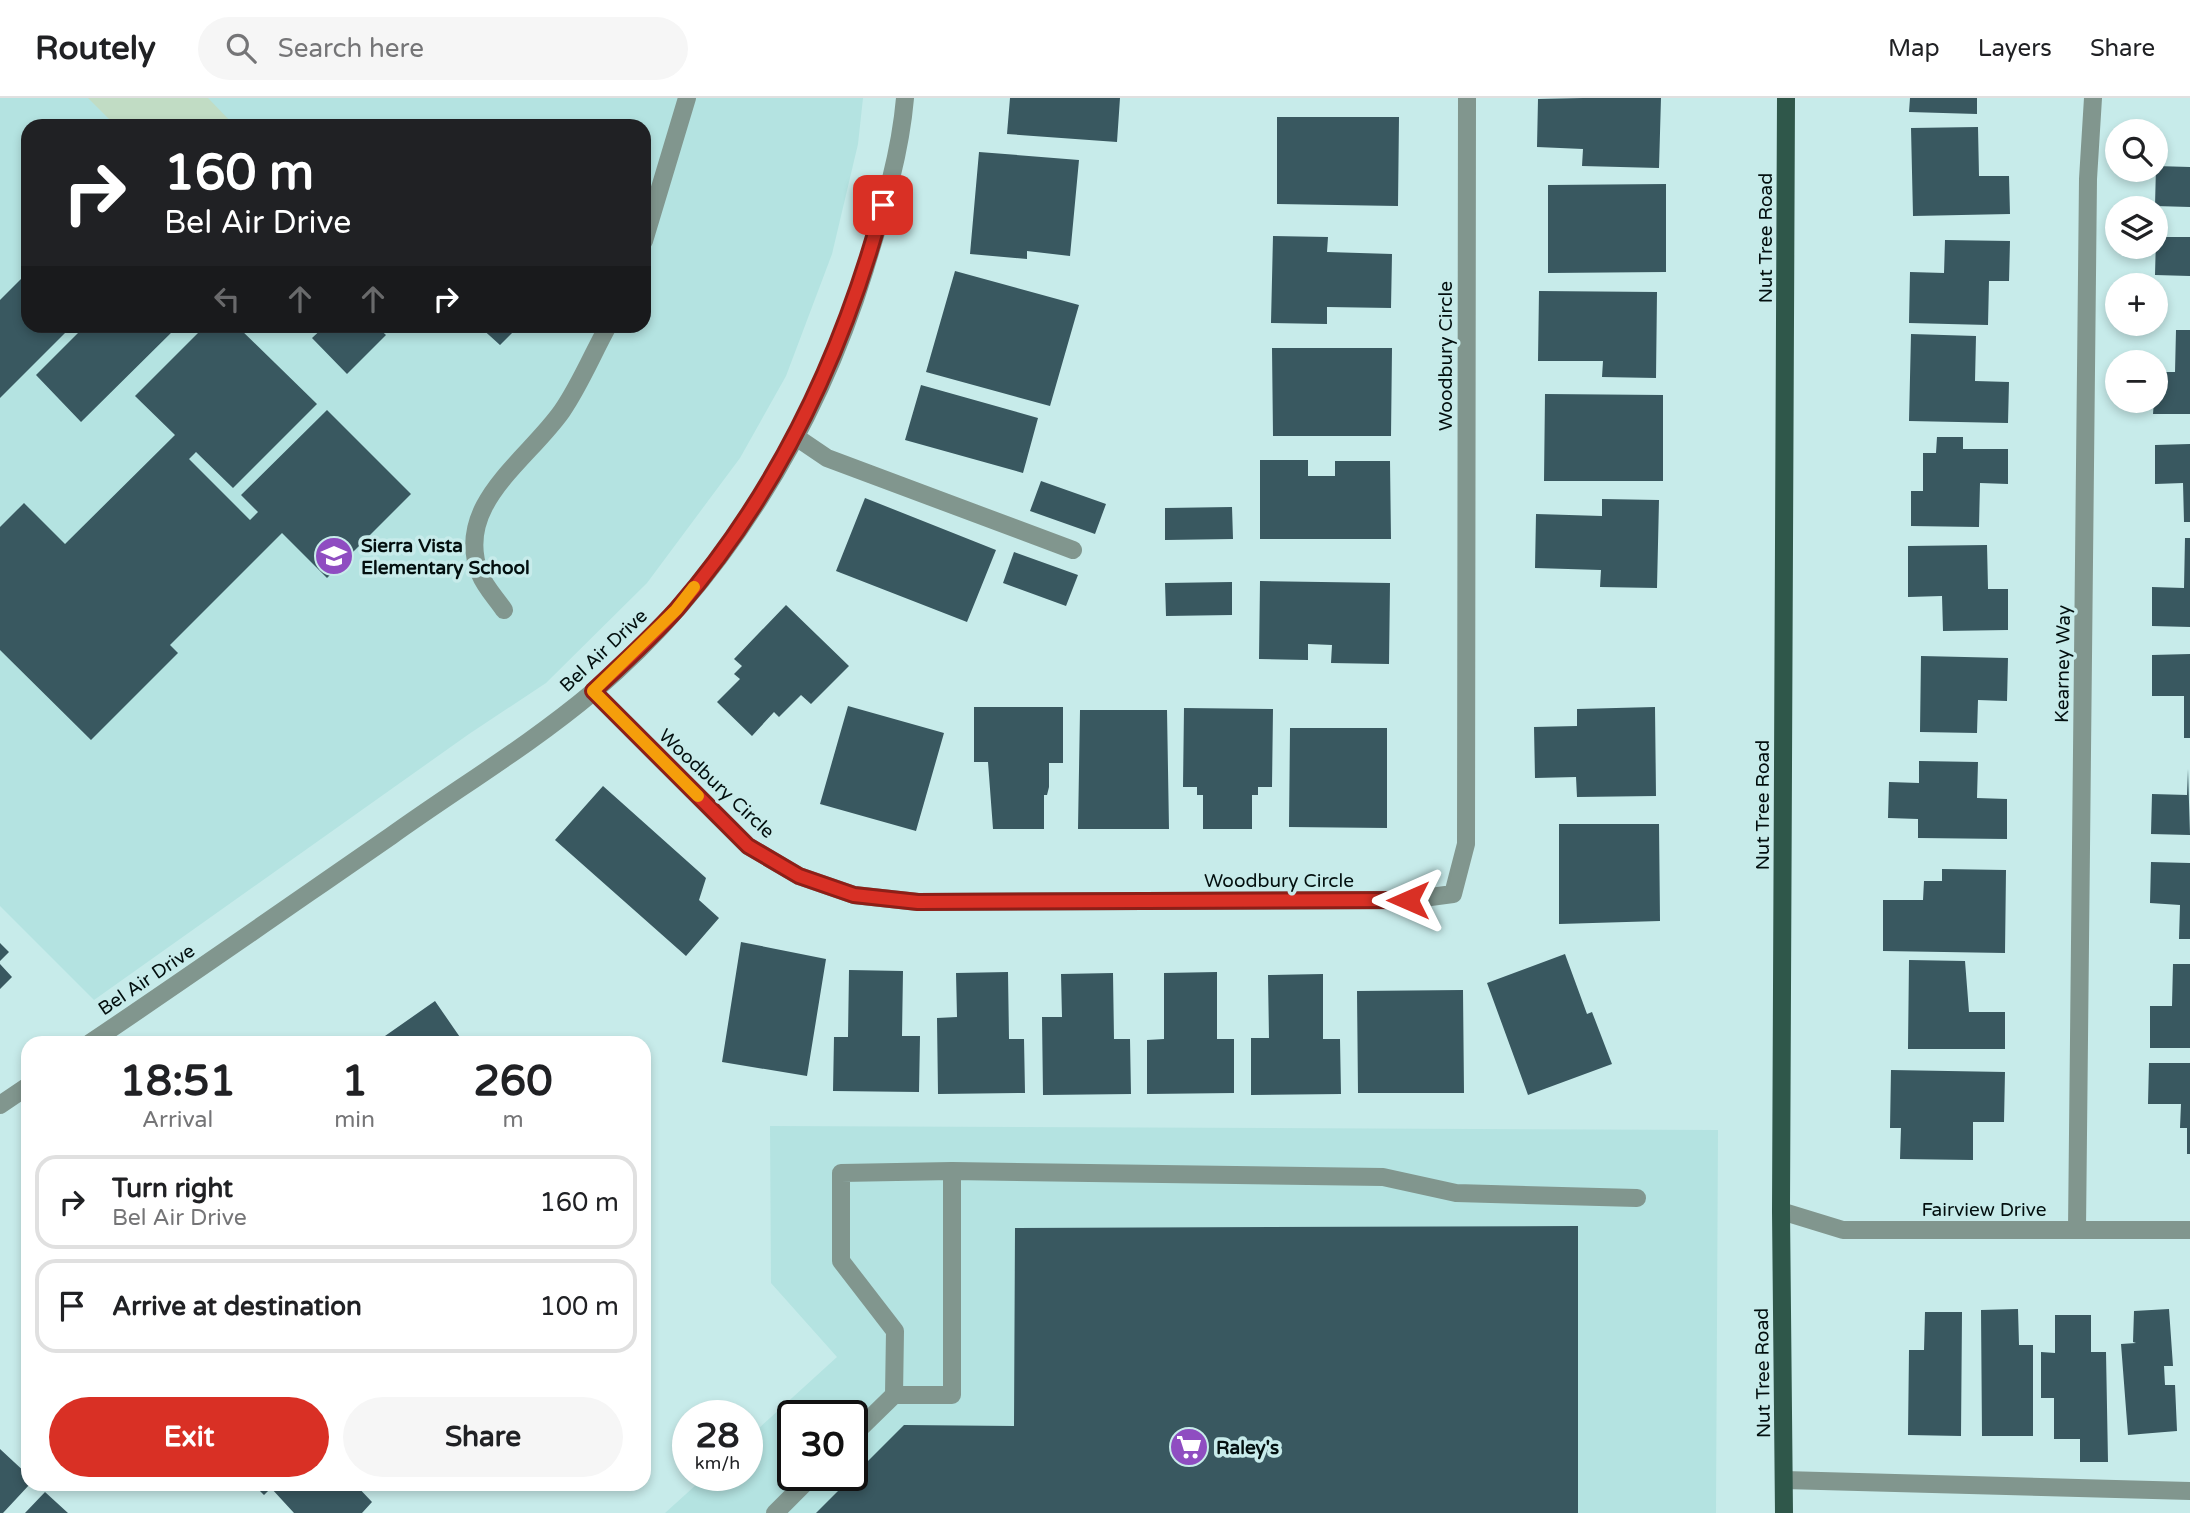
<!DOCTYPE html>
<meta charset="utf-8">
<style>
:root{--surface:#fff;--page:#f6f6f6;--text:#202124;--muted:#757577;--line:#e0e0e0;--accent:#d93025}
body{margin:0;font-family:"Varela Round",sans-serif;background:var(--page);color:var(--text);height:100vh;display:flex;flex-direction:column;font-size:26px;white-space:nowrap}
*{box-sizing:border-box;margin:0}
p{font-size:23px;color:var(--muted)}
.icon{flex:none;width:38px;height:38px;fill:none;stroke:currentColor;stroke-width:2;stroke-linecap:round;stroke-linejoin:round}
.map{position:relative;flex:1;overflow:hidden}
.drawer{position:absolute;left:21px;top:938px;width:630px;height:455px;display:flex;flex-direction:column;background:var(--surface);border-radius:21px;box-shadow:0 4px 10px #0003}
.drawer>*{flex:none}
.guide{position:absolute;left:21px;top:21px;width:630px;height:214px;border-radius:21px;box-shadow:0 4px 10px #0003;background:#202124;color:#fff;overflow:hidden}
.buttons{position:absolute;left:2105px;top:21px;display:grid;gap:14px}
.buttons a{display:grid;place-items:center;width:63px;height:63px;border-radius:50%;background:var(--surface);box-shadow:0 4px 10px #0003;font-size:35px}
.speed{position:absolute;left:672px;top:1302px;display:flex;gap:14px;font-size:35px;font-weight:700;text-align:center}
.speed>*{display:grid;place-content:center;width:91px;height:91px;border-radius:50%;background:var(--surface);box-shadow:0 4px 10px #0003;line-height:1}
.speed small{font-size:18px;font-weight:400}
.speed .limit{border:4px solid #111;border-radius:10px;background:#fff;color:#111}
.pin{position:absolute;display:grid;place-items:center;width:60px;height:60px;color:#fff;margin:-30px;border-radius:14px;box-shadow:0 4px 10px #0006}
.me{position:absolute;width:77px;margin:-38px;rotate:270deg;stroke-linejoin:round;filter:drop-shadow(0 0 5px #0008)}
.turn{display:flex;align-items:center;gap:24px;height:147px;padding:0 28px;font-size:32px}
.turn .icon{width:91px;height:91px;stroke-width:2.5}
.turn b{display:block;font-size:49px;line-height:60px}
.lanes{display:flex;align-items:center;height:66px;padding:0 28px;background:#0003;justify-content:center;gap:35px;direction:ltr}
.lanes .off{opacity:.35}
.eta{display:flex;justify-content:space-evenly;align-items:center;height:119px;text-align:center}
.eta b{font-size:42px;font-weight:700;line-height:49px}
.button{display:flex;gap:14px;margin-top:auto;padding:14px 28px}
.button a{flex:1;height:80px;border-radius:42px;background:var(--accent);color:#fff;font-size:28px;font-weight:700;line-height:80px;text-align:center}
.button a+a{background:var(--page);color:var(--text)}
ul{padding:0;list-style:none}
li{display:flex;align-items:center;gap:21px;height:94px;margin:0 14px 10px;padding:0 14px;border:4px solid var(--line);border-radius:21px}
li div{flex:1}
li b{display:block;font-size:26px}
li em{font-style:normal}
header{display:flex;align-items:center;gap:42px;box-sizing:border-box;height:98px;padding:0 35px;background:var(--surface);border-bottom:2px solid var(--line)}
header strong{font-size:33px}
nav{display:flex;gap:38px;margin-inline-start:auto;font-size:24px}
.search{width:490px;height:63px;background:var(--page);display:flex;align-items:center;gap:18px;box-sizing:border-box;padding:0 24px;border-radius:38px;color:var(--muted);font-size:26px}
.map>svg:first-child{display:block}
.built{fill:#b4e3e1;fill-rule:evenodd}
.green{fill:#c1dcc4}
.building{fill:#395860}
.lines{fill:none;stroke-linecap:round;stroke-linejoin:round}
.minor{stroke:#81968e;stroke-width:18}
.major{stroke:#2f574a;stroke-width:18}
.route-casing{stroke:#8d1f18;stroke-width:18}
.route{stroke:#d93025;stroke-width:12}
.slow{stroke:#f59e0b;stroke-width:12}
.labels{text-anchor:middle;stroke-width:7;stroke-linejoin:round;paint-order:stroke}
.street-label{font-size:19px;fill:#030f0f;stroke:#c7ebea}
.poi-label{font-size:19px;font-weight:bold;fill:#030f0f;stroke:#c7ebea;text-anchor:start}
</style>
<header>
<strong>Routely</strong>
<div class="search"><svg class="icon" aria-label="search" viewBox="0 0 24 24"><circle cx="10" cy="10" r="6"/><path d="M15 15l6 6"/></svg>Search here</div>
<nav><a>Map</a><a>Layers</a><a>Share</a></nav>
</header>
<div class="map">
<svg width="2190" height="1415" viewBox="0 0 2190 1415">
<rect width="100%" height="100%" fill="#c7ebea"/>
<!-- built -->
<path class="built" d="M0,0H863L858,46L832,156L786,278L740,360L647,485L546,585L469,636L94,902L0,808ZM28,28H644V228H28Z
M770,1028L1718,1032L1716,1415H665L707,1377H747V1341L837,1259L771,1185ZM793,1318H852V1377H793Z"/>
<!-- green -->
<path class="green" d="M88,0H208L235,28H116Z"/>
<!-- building -->
<path class="building" d="M1010,0H1120L1117,44L1007,36Z
M1583,0H1661L1659,70L1582,68L1583,51L1537,49L1538,1Z
M1910,0H1977V16L1909,14Z
M1277,19H1399L1398,108L1277,106Z
M1978,29L1979,78H2009L2010,116L1913,118L1911,30Z
M979,54L1079,62L1070,158L1027,153V161L970,156Z
M2156,68L2190,69V109L2155,108Z
M1666,86V174L1548,175V87Z
M1273,138L1328,139L1327,154L1392,156L1391,210L1327,209V226L1271,225Z
M2156,139H2190V178L2155,177Z
M1945,142L2010,143L2009,183H1989L1988,227L1909,225L1910,174L1944,175Z
M955,173L1079,207L1050,308L926,274Z
M28,174V228H72L0,300V202Z
M1539,193L1657,194L1656,280L1602,279L1603,263H1538Z
M85,228H178L81,324L36,277Z
M205,228H237L317,306L233,390L196,354L189,361L250,422L258,414L241,397L327,312L411,396L327,480L282,435L170,547L178,555L91,642L0,552V429L24,405L65,446L175,337L135,298Z
M325,228H376L386,237L347,276L312,240Z
M479,228H519L500,247Z
M2176,232H2190V316H2153L2156,274H2175Z
M1911,236L1976,238L1975,283L2009,284L2008,325L1909,323Z
M1272,250H1392L1391,338H1273Z
M921,287L1038,320L1023,375L905,342Z
M1545,296L1663,297V383H1544Z
M1937,339H1963V351H2008V386L1980,385L1979,429L1911,428V393H1923V355H1936Z
M2190,346V424H2184L2183,385L2155,386V347Z
M1260,362H1308V378H1335V363H1390L1391,441H1260Z
M1041,383L1106,406L1095,436L1030,413Z
M865,400L996,452L967,524L836,473Z
M1602,401L1659,402L1657,490L1600,489L1601,472L1535,470L1536,416L1602,418Z
M1232,409L1233,441L1165,442V410Z
M2185,440H2190V529L2152,528V489L2184,490Z
M1987,447L1988,491H2008V532L1943,533L1942,498L1908,499V448Z
M1014,454L1078,477L1066,508L1003,485Z
M1260,483L1390,485L1389,566L1331,565L1332,547L1308,546V562L1259,561Z
M1232,484V517L1166,518L1165,485Z
M786,507L849,568L811,606L801,597L779,619L774,614L752,638L717,604L740,581L734,576L742,568L734,561Z
M2190,556V640H2184V598H2152V557Z
M1921,558L2008,560L2007,603L1978,602L1977,635L1920,634Z
M848,608L944,635L916,733L820,706Z
M974,609H1063V665H1049V689L1047,697H1044V731H993L988,664H974Z
M1655,609L1656,698L1577,699L1576,679L1535,680L1534,629L1577,628V611Z
M1184,610L1273,611L1272,689H1258V697H1252V731H1203V697H1197V689H1183Z
M1080,612H1167L1169,731H1078Z
M1290,630H1387V730L1289,729Z
M1919,663L1978,664L1977,700L2007,701V741L1918,740V721L1888,720L1889,684L1919,685Z
M2188,671L2190,737L2151,736L2152,696L2187,697Z
M603,688L706,780L699,802L719,820L686,858L555,742Z
M1559,726H1659L1660,823L1559,826Z
M2151,764L2190,765V841H2179L2180,807L2150,805Z
M1942,771L2006,772L2005,855L1883,853V802H1923L1924,783H1942Z
M741,844L826,861L807,978L722,964Z
M0,845L9,854L0,863Z
M1565,856L1587,916L1592,914L1612,966L1528,997L1487,885Z
M1909,862L1965,863L1969,914H2005V951H1908Z
M0,866L12,879L0,891Z
M2173,866H2190V950H2150V908H2172Z
M849,872L903,873L902,938H920L919,994L833,993L834,939H848Z
M1008,874L1009,941H1024L1025,995L938,996L937,920L957,919L956,875Z
M1217,874V941H1234V995L1147,996V942L1164,941V875Z
M1113,875L1114,941H1130L1131,996L1043,997L1042,919H1062L1061,876Z
M1323,876V941H1340L1341,996L1251,997V940H1269L1268,877Z
M1463,892L1464,995H1358L1357,893Z
M435,903L464,945H375Z
M2149,965H2190V1056H2187V1030H2180L2181,1006H2148Z
M1891,972L2005,974L2004,1024H1973V1062L1900,1061L1901,1030H1890Z
M1578,1128V1415H816L904,1327L1014,1328L1015,1130Z
M2018,1211L2019,1247H2033V1338H1982L1981,1212Z
M2169,1211L2173,1268H2164L2165,1287H2175L2177,1333L2128,1337L2121,1246L2136,1245L2133,1244L2134,1213Z
M1925,1214H1962L1961,1338L1908,1337L1909,1252H1924Z
M2055,1217H2091V1254H2106L2108,1364H2080V1341H2054V1300H2041V1254L2055,1255Z
M0,1351L28,1377L30,1386L3,1415H0Z
M253,1386H355L372,1404L362,1415H294L271,1390L264,1397Z
M45,1394L68,1415H25Z"/>
<g class="lines">
<!-- minor -->
<path class="minor" d="M644,143L687,0
M796,339L827,360L1073,452
M504,512C496,500 485,489 480,476C453,407 527,363 562,313C580,287 593,255 608,228
M593,593L748,748L799,778L854,797L918,804L1408,802L1453,796L1466,746L1467,0
M90,945C191,877 291,807 391,738C458,690 530,647 593,594C722,485 816,331 865,171C882,115 900,59 905,0
M0,1007L28,988
M1781,1113L1843,1132H2190
M2077,1132L2088,81L2093,0
M894,1297L895,1233L841,1163V1075L952,1073
M852,1338L894,1297H952V1073L1383,1079L1456,1095L1637,1100
M1784,1382L2190,1393
M775,1415L813,1377"/>
<!-- major -->
<path class="major" d="M1784,1415L1781,1113L1786,0"/>
</g>
<g class="lines">
<defs>
<path id="route" d="M883,107C843,256 778,394 677,511C651,540 621,567 593,593L748,748L799,778L854,797L918,804L1408,802"/>
</defs>
<!-- route casing -->
<use href="#route" class="route-casing"/>
<!-- route -->
<use href="#route" class="route"/>
<!-- slow -->
<path class="slow" d="M694,489L676,512L593,593L698,698"/>
</g>
<!-- icons -->
<defs>
<symbol id="school-disc" viewBox="-11 -11 22 22"><circle r="9.5" fill="#8f4dc1" stroke="#c7ebea"/><path d="M0-5L7-2L0 1L-7-2ZM-4 1L0 2.5L4 1V4Q0 6-4 4Z" fill="#fff"/></symbol>
<symbol id="supermarket-disc" viewBox="-11 -11 22 22"><circle r="9.5" fill="#8f4dc1" stroke="#c7ebea"/><path d="M-6-5.5h2.5l.6 2H6L4.5 2H-2.5L-4.4-4H-6ZM-1.5 3.2a1.3 1.3 0 1 0 .1 0ZM3 3.2a1.3 1.3 0 1 0 .1 0Z" fill="#fff"/></symbol>
</defs>
<g fill-rule="evenodd">
<use href="#school-disc" x="312" y="436" width="44" height="44"/>
<use href="#supermarket-disc" x="1167" y="1327" width="44" height="44"/>
</g>
<g class="labels">
<!-- street labels -->
<g class="street-label">
<text transform="translate(1765 140) rotate(-90)" y="7">Nut Tree Road</text>
<text transform="translate(1445 258) rotate(-90)" y="7">Woodbury Circle</text>
<text transform="translate(603 552) rotate(-43)" y="7">Bel Air Drive</text>
<text transform="translate(2062 566) rotate(-89)" y="7">Kearney Way</text>
<text transform="translate(717 685) rotate(43)" y="7">Woodbury Circle</text>
<text transform="translate(1762 707) rotate(-90)" y="7">Nut Tree Road</text>
<text x="1279" y="789">Woodbury Circle</text>
<text transform="translate(146 881) rotate(-34)" y="7">Bel Air Drive</text>
<text x="1984" y="1118">Fairview Drive</text>
<text transform="translate(1762 1275) rotate(-91)" y="7">Nut Tree Road</text>
</g>
<!-- poi labels -->
<g class="poi-label">
<text x="361" y="454">Sierra Vista<tspan x="361" dy="22">Elementary School</tspan></text>
<text x="1216" y="1356">Raley's</text>
</g>
</g>
</svg>
<div class="buttons">
<a><svg class="icon" aria-label="search" viewBox="0 0 24 24"><circle cx="10" cy="10" r="6"/><path d="M15 15l6 6"/></svg></a>
<a><svg class="icon" aria-label="layers" viewBox="0 0 24 24"><path d="M12 4l9 5-9 5-9-5zM3 14l9 5 9-5"/></svg></a>
<a>+</a>
<a>−</a>
</div>
<div class="speed"><div>28<small>km/h</small></div><div class="limit">30</div></div>
<div class="pin" style="left:883px;top:107px;background:#d93025"><svg class="icon" aria-label="arrive" viewBox="0 0 24 24"><path d="M6 21V4h12l-3 4 3 4H6"/></svg></div>
<svg class="me" style="left:1408px;top:802px" viewBox="-20 -20 40 40"><path d="M0-17L14 15 0 8-14 15z" fill="#d93025" stroke="#fff" stroke-width="4"/></svg>
<div class="guide">
<div class="turn"><svg class="icon" aria-label="right" viewBox="0 0 24 24"><path d="M7 20v-9h11M14 6l5 5-5 5"/></svg><div><b>160 m</b>Bel Air Drive</div></div>
<div class="lanes"><svg class="icon off" aria-label="left" viewBox="0 0 24 24"><path d="M17 20v-9H6M10 6l-5 5 5 5"/></svg><svg class="icon off" aria-label="ahead" viewBox="0 0 24 24"><path d="M12 20V5M6 11l6-6 6 6"/></svg><svg class="icon off" aria-label="ahead" viewBox="0 0 24 24"><path d="M12 20V5M6 11l6-6 6 6"/></svg><svg class="icon" aria-label="right" viewBox="0 0 24 24"><path d="M7 20v-9h11M14 6l5 5-5 5"/></svg></div>
</div>
<section class="drawer">
<div class="eta">
<div><b>18:51</b><p>Arrival</p></div>
<div><b>1</b><p>min</p></div>
<div><b>260</b><p>m</p></div>
</div>
<ul>
<li><svg class="icon" aria-label="right" viewBox="0 0 24 24"><path d="M7 20v-9h11M14 6l5 5-5 5"/></svg><div><b>Turn right</b><p>Bel Air Drive</p></div><em>160 m</em></li>
<li><svg class="icon" aria-label="arrive" viewBox="0 0 24 24"><path d="M6 21V4h12l-3 4 3 4H6"/></svg><div><b>Arrive at destination</b></div><em>100 m</em></li>
</ul>
<div class="button"><a>Exit</a><a>Share</a></div>
</section>
</div>
